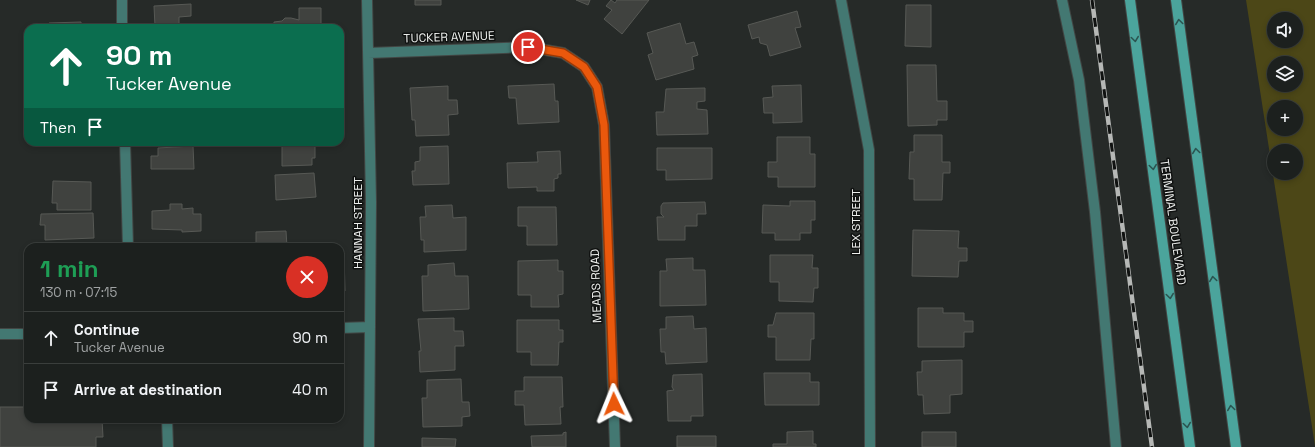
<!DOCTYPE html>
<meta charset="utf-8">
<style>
:root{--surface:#1c201e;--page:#292d2b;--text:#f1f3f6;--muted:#a0a3a4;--line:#3a3e3c}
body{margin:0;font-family:"Space Grotesk",sans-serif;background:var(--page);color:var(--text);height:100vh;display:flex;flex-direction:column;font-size:15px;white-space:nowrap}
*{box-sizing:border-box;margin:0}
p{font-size:13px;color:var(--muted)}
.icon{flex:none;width:22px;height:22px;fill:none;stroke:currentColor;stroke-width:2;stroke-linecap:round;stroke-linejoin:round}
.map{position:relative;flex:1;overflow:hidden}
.side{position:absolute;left:24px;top:243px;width:320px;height:180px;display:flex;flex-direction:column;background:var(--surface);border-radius:12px;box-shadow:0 2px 6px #0003,0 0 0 1px var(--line)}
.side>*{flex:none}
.banner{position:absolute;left:24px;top:24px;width:320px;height:122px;border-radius:12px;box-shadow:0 2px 6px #0003,0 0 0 1px var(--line);background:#0b6e4f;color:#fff;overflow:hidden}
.buttons{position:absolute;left:1267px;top:12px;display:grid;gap:8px}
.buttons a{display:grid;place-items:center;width:36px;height:36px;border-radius:50%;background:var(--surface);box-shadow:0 2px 6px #0003,0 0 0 1px var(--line);font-size:20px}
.pin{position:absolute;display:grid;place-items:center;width:34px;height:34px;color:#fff;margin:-17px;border:2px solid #fff;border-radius:50%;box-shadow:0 1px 4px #0007}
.me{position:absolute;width:44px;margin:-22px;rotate:358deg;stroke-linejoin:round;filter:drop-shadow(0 0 3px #0008)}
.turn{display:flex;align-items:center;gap:14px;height:84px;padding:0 16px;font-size:18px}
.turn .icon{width:52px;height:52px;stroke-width:2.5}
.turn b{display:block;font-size:28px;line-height:34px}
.then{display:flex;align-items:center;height:38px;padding:0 16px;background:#0003;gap:8px;font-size:15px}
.round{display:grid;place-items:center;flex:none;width:42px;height:42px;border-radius:21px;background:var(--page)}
.head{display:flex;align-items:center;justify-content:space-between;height:68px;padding:0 16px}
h1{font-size:24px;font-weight:700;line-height:30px;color:#1e9e55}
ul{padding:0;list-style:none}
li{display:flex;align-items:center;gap:12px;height:52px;padding:0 16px;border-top:1px solid var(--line)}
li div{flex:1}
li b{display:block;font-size:15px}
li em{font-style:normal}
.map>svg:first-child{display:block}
.green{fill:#4c4717;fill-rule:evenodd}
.building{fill:#40423f;stroke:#575955}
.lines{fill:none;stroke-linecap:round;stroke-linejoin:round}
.service-casing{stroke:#424644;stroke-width:12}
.minor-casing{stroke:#424644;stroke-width:12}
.secondary-casing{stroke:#424644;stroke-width:12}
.service{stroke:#437872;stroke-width:10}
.minor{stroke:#437872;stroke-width:10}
.secondary{stroke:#4ba49c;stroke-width:10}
.rail-casing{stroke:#b6b8b6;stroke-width:4.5}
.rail{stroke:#101211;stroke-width:3;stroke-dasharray:9;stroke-linecap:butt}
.oneway{stroke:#2b5450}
.route-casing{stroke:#983908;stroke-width:10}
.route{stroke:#ea580c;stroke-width:7}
.labels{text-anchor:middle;stroke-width:3;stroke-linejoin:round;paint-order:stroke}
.street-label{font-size:12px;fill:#edefed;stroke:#101211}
</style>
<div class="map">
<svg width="1315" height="447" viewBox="0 0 1315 447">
<rect width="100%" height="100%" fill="#262a28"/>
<!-- green -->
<path class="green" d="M1246,0H1315V446ZM1274,19H1296V41H1274ZM1274,63H1296V85H1274ZM1274,107H1296V129H1274ZM1274,151H1296V173H1274Z"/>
<!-- building -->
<path class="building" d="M415,0H441V5H415Z
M576,0H590L588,5Z
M611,0L615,3L617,0H649L622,34L604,19L612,10L606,6Z
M191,4V16L179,17V25L155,26L154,6Z
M906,5H931V47L905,46Z
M299,8H321V28H274V22L282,21L285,18H291L299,20Z
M797,11L801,27L795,28L801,47L770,56L767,45L760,43L759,37L752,39L748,25Z
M81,22V28H49V23Z
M680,23L686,44L694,42L698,55L692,57L694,69L656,80L648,55L653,53L647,33Z
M907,65H936L937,101H947V120H937V125L908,126Z
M554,84L555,101H558L559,122L518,124L516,98H509L508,86Z
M801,85L802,122L773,123V113H764L763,98L773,97L772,86Z
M448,86V100H457L458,114L448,115L449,135L416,136L415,120H412L410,88Z
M705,88V101L697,102V109L707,110L708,134L657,135L656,112H664L666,89Z
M914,135H942V162H950V173H943L942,200H914V179H909L910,152H914Z
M777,137H810V154H815V187H778V177H768V162H777Z
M282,142H311V145H315V158H312V165L282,166Z
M193,146L194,169H151V156H158V148Z
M448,146L449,184L413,185L412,171H415V162L420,161V147Z
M657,148H712V179L666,180V170H657Z
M560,151L561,174H558V178L554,179V191H537V187L508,188L507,163L538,162L537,152Z
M314,173L316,197L276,200L275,175Z
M53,181L91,182V210H57V203H52Z
M790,201H815V220H811V233H800V240H775V233H762L763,205L790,206Z
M705,202L706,214H697V226H685V240H658L657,217H664L661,214V206L663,203Z
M170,204H182V209L193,208V214H201V231L182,232V230L152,229V211L170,210Z
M452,205L453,218L466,217V250L424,252V240H421L420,217H426L425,206Z
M518,207H556L557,245H527V226H518Z
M93,213L94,238L45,240V225H40L41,214Z
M913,230L959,231L958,248H967V261H959L958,277L912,276Z
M286,231L287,247H256V232Z
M340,253H344L345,291H343V297H340Z
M770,255H813L812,268H818V288H814L813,302L779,301V282H770Z
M693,258V270H705L706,305L660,306V271H667L666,259Z
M558,260V271H563V294L558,295L559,307H531V295H518V261Z
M454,263L455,276H468L469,309L423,311L422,276H428V265Z
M918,308H943V313H964V321H973V332H964V347H918Z
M776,313H814V339H811L810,360H776V337H768V325H773Z
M693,316L694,329L706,328L707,362L666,364L665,352H661L660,329H666V317Z
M454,318V331H463L464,346H455V370L420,372L419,351H421L418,319Z
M517,320H559V330H563V342H559L558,365H531V352H517Z
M962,360V394L950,395V413L924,414L923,395H918L917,372H922V361Z
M764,373H810V382H819V405H765Z
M702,374L703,416H691V421H668L667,391L674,390L672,387L673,375Z
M524,377H562L563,407H560L561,424L525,425L524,405H515V391H524Z
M461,379L462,402H469L470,416L462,417V426L423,427L422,398H427V380Z
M0,407H28V419H102L103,437H96V447H0Z
M813,431V444H816V447H773V444H787V432Z
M566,432V447H532L531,436L563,435V433Z
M922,432H956V447H922Z
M677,436H716V447H677Z
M422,438L456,439L455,447H422Z"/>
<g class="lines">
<defs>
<path id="service" d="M1062,0L1079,80L1095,212L1116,447
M167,419L168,447"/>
<path id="minor" d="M122,0V28
M367,0L371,202L369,447
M841,0L869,150L870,447
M368,53L528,47L563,53L584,67L597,87L604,125L615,447
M125,142L128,247
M340,328L370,327
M0,334H28"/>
<path id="secondary" d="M1130,0L1190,447
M1176,0L1236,447"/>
</defs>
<!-- service casing -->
<use href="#service" class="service-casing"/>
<!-- minor casing -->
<use href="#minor" class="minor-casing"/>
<!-- secondary casing -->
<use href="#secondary" class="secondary-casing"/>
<!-- service -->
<use href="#service" class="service"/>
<!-- minor -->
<use href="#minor" class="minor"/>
<!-- secondary -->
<use href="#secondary" class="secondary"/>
<defs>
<path id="rail" d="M1092,0L1152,447"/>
</defs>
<!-- rail casing -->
<use href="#rail" class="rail-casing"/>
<!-- rail -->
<use href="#rail" class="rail"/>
</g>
<!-- one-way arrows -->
<defs><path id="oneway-chevron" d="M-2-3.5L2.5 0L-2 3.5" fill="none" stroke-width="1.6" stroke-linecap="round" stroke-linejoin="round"/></defs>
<g class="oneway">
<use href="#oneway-chevron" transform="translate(1179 22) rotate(-98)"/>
<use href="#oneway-chevron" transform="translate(1135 39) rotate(82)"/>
<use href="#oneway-chevron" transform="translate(1196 151) rotate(-98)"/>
<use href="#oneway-chevron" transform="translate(1153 167) rotate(82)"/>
<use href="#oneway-chevron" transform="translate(1213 279) rotate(-98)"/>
<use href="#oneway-chevron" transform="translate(1170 296) rotate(82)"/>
<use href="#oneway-chevron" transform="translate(1231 408) rotate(-98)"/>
<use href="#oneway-chevron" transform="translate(1187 425) rotate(82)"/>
</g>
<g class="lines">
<defs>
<path id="route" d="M528,47L563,53L584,67L597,87L604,125L614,404"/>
</defs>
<!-- route casing -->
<use href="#route" class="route-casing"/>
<!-- route -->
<use href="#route" class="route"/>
</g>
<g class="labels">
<!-- street labels -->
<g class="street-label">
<text transform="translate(449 37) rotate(-2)" y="4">TUCKER AVENUE</text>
<text transform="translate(856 222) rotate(-90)" y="4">LEX STREET</text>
<text transform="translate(1173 222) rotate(82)" y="4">TERMINAL BOULEVARD</text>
<text transform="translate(358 223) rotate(-90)" y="4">HANNAH STREET</text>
<text transform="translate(596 286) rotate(-92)" y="4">MEADS ROAD</text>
</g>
</g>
</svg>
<div class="buttons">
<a><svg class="icon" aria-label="sound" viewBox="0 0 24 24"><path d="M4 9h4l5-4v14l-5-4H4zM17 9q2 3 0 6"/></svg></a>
<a><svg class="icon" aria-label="layers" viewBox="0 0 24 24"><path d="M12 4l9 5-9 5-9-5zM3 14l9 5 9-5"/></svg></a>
<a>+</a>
<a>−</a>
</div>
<div class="pin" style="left:528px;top:47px;background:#d93025"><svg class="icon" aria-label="arrive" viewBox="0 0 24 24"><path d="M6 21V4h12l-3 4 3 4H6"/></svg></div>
<svg class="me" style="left:614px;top:404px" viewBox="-20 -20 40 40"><path d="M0-17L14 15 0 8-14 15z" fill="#ea580c" stroke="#fff" stroke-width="4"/></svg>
<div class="banner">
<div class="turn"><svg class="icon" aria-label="ahead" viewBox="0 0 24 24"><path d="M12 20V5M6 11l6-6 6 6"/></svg><div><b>90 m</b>Tucker Avenue</div></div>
<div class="then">Then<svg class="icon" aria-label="arrive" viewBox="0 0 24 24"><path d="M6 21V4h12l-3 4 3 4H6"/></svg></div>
</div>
<section class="side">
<div class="head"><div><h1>1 min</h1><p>130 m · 07:15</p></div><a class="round" style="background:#d93025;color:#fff"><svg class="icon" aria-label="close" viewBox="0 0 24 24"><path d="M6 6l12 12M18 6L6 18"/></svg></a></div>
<ul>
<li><svg class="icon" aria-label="ahead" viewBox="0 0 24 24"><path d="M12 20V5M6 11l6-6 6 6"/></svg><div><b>Continue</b><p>Tucker Avenue</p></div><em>90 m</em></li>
<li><svg class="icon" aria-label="arrive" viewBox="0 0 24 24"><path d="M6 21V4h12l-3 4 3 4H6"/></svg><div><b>Arrive at destination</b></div><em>40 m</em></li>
</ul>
</section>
</div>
